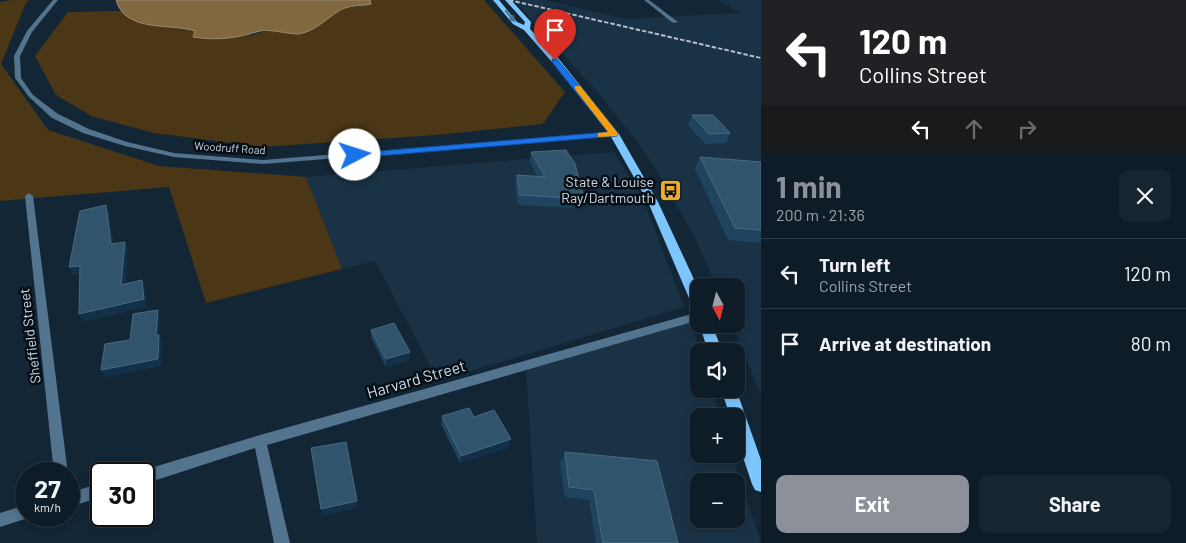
<!DOCTYPE html>
<meta charset="utf-8">
<style>
:root{--surface:#0e1c28;--page:#172530;--text:#f1f3f6;--muted:#9ba1a8;--line:#2e3a45;--accent:#8c9099}
body{margin:0;font-family:Barlow,sans-serif;background:var(--page);color:var(--text);height:100vh;display:flex;flex-direction:column;font-size:19px;white-space:nowrap}
*{box-sizing:border-box;margin:0}
p{font-size:16px;color:var(--muted)}
.icon{flex:none;width:28px;height:28px;fill:none;stroke:currentColor;stroke-width:2;stroke-linecap:round;stroke-linejoin:round}
.map{position:relative;flex:1;overflow:hidden}
.sheet{display:flex;flex-direction:column;background:var(--surface);width:425px}
.sheet>*{flex:none}
.guide{background:#202124;color:#fff;overflow:hidden}
.needle{width:32px;rotate:173deg}
.fabs{position:absolute;left:690px;top:278px;display:grid;gap:10px}
.fabs a{display:grid;place-items:center;width:55px;height:55px;border-radius:10px;background:var(--surface);box-shadow:0 2px 8px #0003,0 0 0 1px var(--line);font-size:25px}
.speed{position:absolute;left:15px;top:462px;display:flex;gap:10px;font-size:25px;font-weight:700;text-align:center}
.speed>*{display:grid;place-content:center;width:65px;height:65px;border-radius:50%;background:var(--surface);box-shadow:0 2px 8px #0003,0 0 0 1px var(--line);line-height:1}
.speed small{font-size:12px;font-weight:400}
.speed .limit{border:2px solid #111;border-radius:8px;background:#fff;color:#111}
.pin{position:absolute;display:grid;place-items:center;width:42px;height:42px;color:#fff;margin:-51px -21px;border-radius:50% 50% 50% 0;rotate:-45deg;box-shadow:0 0 5px #0007}
.pin .icon{rotate:45deg}
.me{position:absolute;width:55px;margin:-28px;rotate:85deg;stroke-linejoin:round;filter:drop-shadow(0 0 4px #0008)}
.turn{display:flex;align-items:center;gap:18px;height:105px;padding:0 15px;font-size:22px}
.turn .icon{width:65px;height:65px;stroke-width:2.5}
.turn b{display:block;font-size:35px;line-height:42px}
.lanes{display:flex;align-items:center;height:48px;padding:0 15px;background:#0003;justify-content:center;gap:25px;direction:ltr}
.lanes .off{opacity:.35}
.round{display:grid;place-items:center;flex:none;width:52px;height:52px;border-radius:10px;background:var(--page)}
.summary{display:flex;align-items:center;justify-content:space-between;height:85px;padding:0 15px}
h1{font-size:30px;font-weight:700;line-height:38px;color:var(--accent)}
.button{display:flex;gap:10px;margin-top:auto;padding:10px 15px}
.button a{flex:1;height:58px;border-radius:10px;background:var(--accent);color:#fff;font-size:20px;font-weight:700;line-height:58px;text-align:center}
.button a+a{background:var(--page);color:var(--text)}
ul{padding:0;list-style:none}
li{display:flex;align-items:center;gap:15px;height:70px;padding:0 15px;border-top:1px solid var(--line)}
li div{flex:1}
li b{display:block;font-size:19px}
li em{font-style:normal}
main{display:flex;flex:1;min-height:0}
.map>svg:first-child{display:block}
.built{fill:#193245;fill-rule:evenodd}
.green{fill:#4b3715}
.water{fill:#81683e;stroke:#988a70}
.lines{fill:none;stroke-linecap:round;stroke-linejoin:round}
.street{fill:#53748f;fill-rule:evenodd}
.primary{fill:#7dc5fd;fill-rule:evenodd}
.rail{stroke:#b2bec9;stroke-width:2;stroke-dasharray:4.5 2;stroke-linecap:butt}
.wall{fill:#1e445f}
.shaded-wall{fill:#123148}
.building{fill:#31546d;stroke:#4a6980}
.oneway{fill:#477395}
.route{fill:#1a73e8;stroke:#114b97}
.slow{fill:#f59e0b}
.labels{text-anchor:middle;stroke-width:5;stroke-linejoin:round;paint-order:stroke}
.far-street-label{font-size:11px;fill:#cfdae4;stroke:#060e15}
.poi-label{font-size:14px;fill:#cfdae4;stroke:#060e15;text-anchor:end}
.street-label{font-size:14px;fill:#cfdae4;stroke:#060e15}
.near-street-label{font-size:16px;fill:#cfdae4;stroke:#060e15}
</style>
<main>
<div class="map">
<svg width="761" height="543" viewBox="0 0 761 543">
<rect width="100%" height="100%" fill="#132635"/>
<!-- built -->
<path class="built" d="M514,0H545L625,19L740,13L719,0H761V395L732,324H736V286H716L695,238L657,171L638,143L599,94Z
M614,152L643,199L684,307L438,381L375,261L342,269L306,177Z
M688,315L700,351L699,389H712L720,416H699V454H732L761,543H537L526,367ZM699,481H736V519H699Z"/>
<!-- green -->
<path class="green" d="M11,0H29L25,5L1,64L48,130L159,166L306,177L342,269L206,303L169,187L0,201V2Z
M370,0H484L565,92L543,124L436,135L263,147L154,133L91,116L56,95L35,56L68,12L121,11L132,20L144,23L195,31L193,37L253,35C266,29 284,30 298,34L345,8L362,6Z"/>
<!-- water -->
<path class="water" d="M116,0H370L371,4C363,6 353,5 345,8C331,13 317,32 298,34C287,34 272,29 260,31C236,38 218,41 193,37L195,31C171,23 125,33 116,0Z"/>
<g class="lines">
<!-- street -->
<path class="street" d="M53,0H58L32,32L20,56L21,78L33,95L58,114L89,129L127,142L174,153L263,160L614,132L618,134L614,136L263,164L174,157L125,146L83,133L52,118L29,97L15,78L14,56L27,31Z
M644,0H649L678,22L673,23Z
M29,193L33,196L68,474H54L25,196Z
M699,312V320L267,445L290,543H274L255,448L144,484V474H139L144,470L260,435Z
M101,483V497L69,507V493Z
M26,505V516L31,517L0,527V513Z"/>
<!-- primary -->
<path class="primary" d="M493,0H499L517,22L524,25L525,22L505,0H511L531,22L530,29L558,58L619,134L658,202L699,290V310L694,308L692,305L648,202L610,135L552,62L524,30L513,24Z
M699,323L712,324L722,351H708Z
M721,389H736L761,460V492L755,490L752,484L736,436V416H730Z"/>
<!-- rail -->
<path class="rail" d="M509,0L761,58"/>
</g>
<!-- wall -->
<path class="wall" d="M692,115L730,133L726,143L705,144L688,125Z
M531,152L584,199L581,208L518,205L515,185L517,175L537,176L530,161Z
M700,157L761,162V243L728,240L695,169Z
M371,330L410,352V360L386,367L371,337Z
M442,416L474,417L509,447L460,463L441,424Z
M565,452L678,543H596L589,500L565,497L560,463Z"/>
<!-- shaded-wall -->
<path class="shaded-wall" d="M106,205L109,213L115,251L111,244Z
M125,242L128,249L125,293L121,285Z
M80,266L84,273L73,275L69,267Z
M142,280L145,288L147,307L83,322L79,314Z
M158,310L160,317L159,335L162,341L161,366L105,377L101,370L156,335Z
M410,352V360L386,367V359Z
M511,439L509,447L460,463L461,456Z
M357,501L358,508L322,516L321,509Z"/>
<!-- building -->
<path class="building" d="M692,115H713L730,133L709,134Z
M566,150L575,164L584,199L520,195L517,175L545,177L531,152Z
M700,157L761,162V230L735,228Z
M106,205L111,244L125,242L121,285L142,280L144,299L79,314L80,266L69,267L80,211Z
M158,310L156,335H159L158,359L101,370L105,344L130,340L133,314Z
M394,323L410,352L386,359L371,330Z
M469,408L474,417L494,410L511,439L461,456L442,416Z
M346,442L357,501L321,509L311,448Z
M565,452L657,461L678,543H603L594,490L569,487Z"/>
<!-- one-way arrows -->
<defs><path id="oneway-solid" d="M-6-.8H1V-3.2L6.5 0L1 3.2V.8H-6Z" transform="scale(1.25)"/></defs>
<use class="oneway" href="#oneway-solid" transform="translate(510 16) rotate(50)"/>
<!-- route -->
<path class="route" d="M552,59H557L617,132V136L355,158L350,155L355,153L608,132L552,62Z"/>
<!-- slow -->
<path class="slow" d="M575,86H580L617,132V136L598,137V133L608,132L575,89Z"/>
<!-- icons -->
<defs>
<symbol id="bus-square" viewBox="-11 -11 22 22"><rect x="-9" y="-9" width="18" height="18" rx="4" fill="#e8ab37" stroke="#060e15"/><path d="M-5-6H5V4H4V6H2V4H-2V6H-4V4H-5ZM-3.5-4V0h7V-4ZM-3.5 1.2v1.5H-2V1.2ZM2 1.2v1.5H3.5V1.2Z" fill="#111"/></symbol>
</defs>
<g fill-rule="evenodd">
<use href="#bus-square" x="658" y="178" width="25" height="25"/>
</g>
<g class="labels">
<!-- far-street labels -->
<g class="far-street-label">
<text transform="translate(230 148) rotate(4)" y="4">Woodruff Road</text>
</g>
<!-- poi labels -->
<g class="poi-label">
<text x="654" y="187">State &amp; Louise<tspan x="654" dy="16">Ray/Dartmouth</tspan></text>
</g>
<!-- street labels -->
<g class="street-label">
<text transform="translate(30 336) rotate(-97)" y="5">Sheffield Street</text>
</g>
<!-- near-street labels -->
<g class="near-street-label">
<text transform="translate(416 379) rotate(-16)" y="6">Harvard Street</text>
</g>
</g>
</svg>
<div class="fabs">
<a><svg class="needle" viewBox="-14 -14 28 28"><path d="M0-13l5 13h-10z" fill="#e53935"/><path d="M0 13l5-13h-10z" fill="#9ba1a8"/></svg></a>
<a><svg class="icon" aria-label="sound" viewBox="0 0 24 24"><path d="M4 9h4l5-4v14l-5-4H4zM17 9q2 3 0 6"/></svg></a>
<a>+</a>
<a>−</a>
</div>
<div class="speed"><div>27<small>km/h</small></div><div class="limit">30</div></div>
<div class="pin" style="left:555px;top:60px;background:#d93025"><svg class="icon" aria-label="arrive" viewBox="0 0 24 24"><path d="M6 21V4h12l-3 4 3 4H6"/></svg></div>
<svg class="me" style="left:355px;top:155px" viewBox="-20 -20 40 40"><circle r="19" fill="#fff"/><path d="M0-13L10 11 0 6-10 11z" fill="#1a73e8"/></svg>
</div>
<section class="sheet">
<div class="guide">
<div class="turn"><svg class="icon" aria-label="left" viewBox="0 0 24 24"><path d="M17 20v-9H6M10 6l-5 5 5 5"/></svg><div><b>120 m</b>Collins Street</div></div>
<div class="lanes"><svg class="icon" aria-label="left" viewBox="0 0 24 24"><path d="M17 20v-9H6M10 6l-5 5 5 5"/></svg><svg class="icon off" aria-label="ahead" viewBox="0 0 24 24"><path d="M12 20V5M6 11l6-6 6 6"/></svg><svg class="icon off" aria-label="right" viewBox="0 0 24 24"><path d="M7 20v-9h11M14 6l5 5-5 5"/></svg></div>
</div>
<div class="summary"><div><h1>1 min</h1><p>200 m · 21:36</p></div><a class="round"><svg class="icon" aria-label="close" viewBox="0 0 24 24"><path d="M6 6l12 12M18 6L6 18"/></svg></a></div>
<ul>
<li><svg class="icon" aria-label="left" viewBox="0 0 24 24"><path d="M17 20v-9H6M10 6l-5 5 5 5"/></svg><div><b>Turn left</b><p>Collins Street</p></div><em>120 m</em></li>
<li><svg class="icon" aria-label="arrive" viewBox="0 0 24 24"><path d="M6 21V4h12l-3 4 3 4H6"/></svg><div><b>Arrive at destination</b></div><em>80 m</em></li>
</ul>
<div class="button"><a>Exit</a><a>Share</a></div>
</section>
</main>
